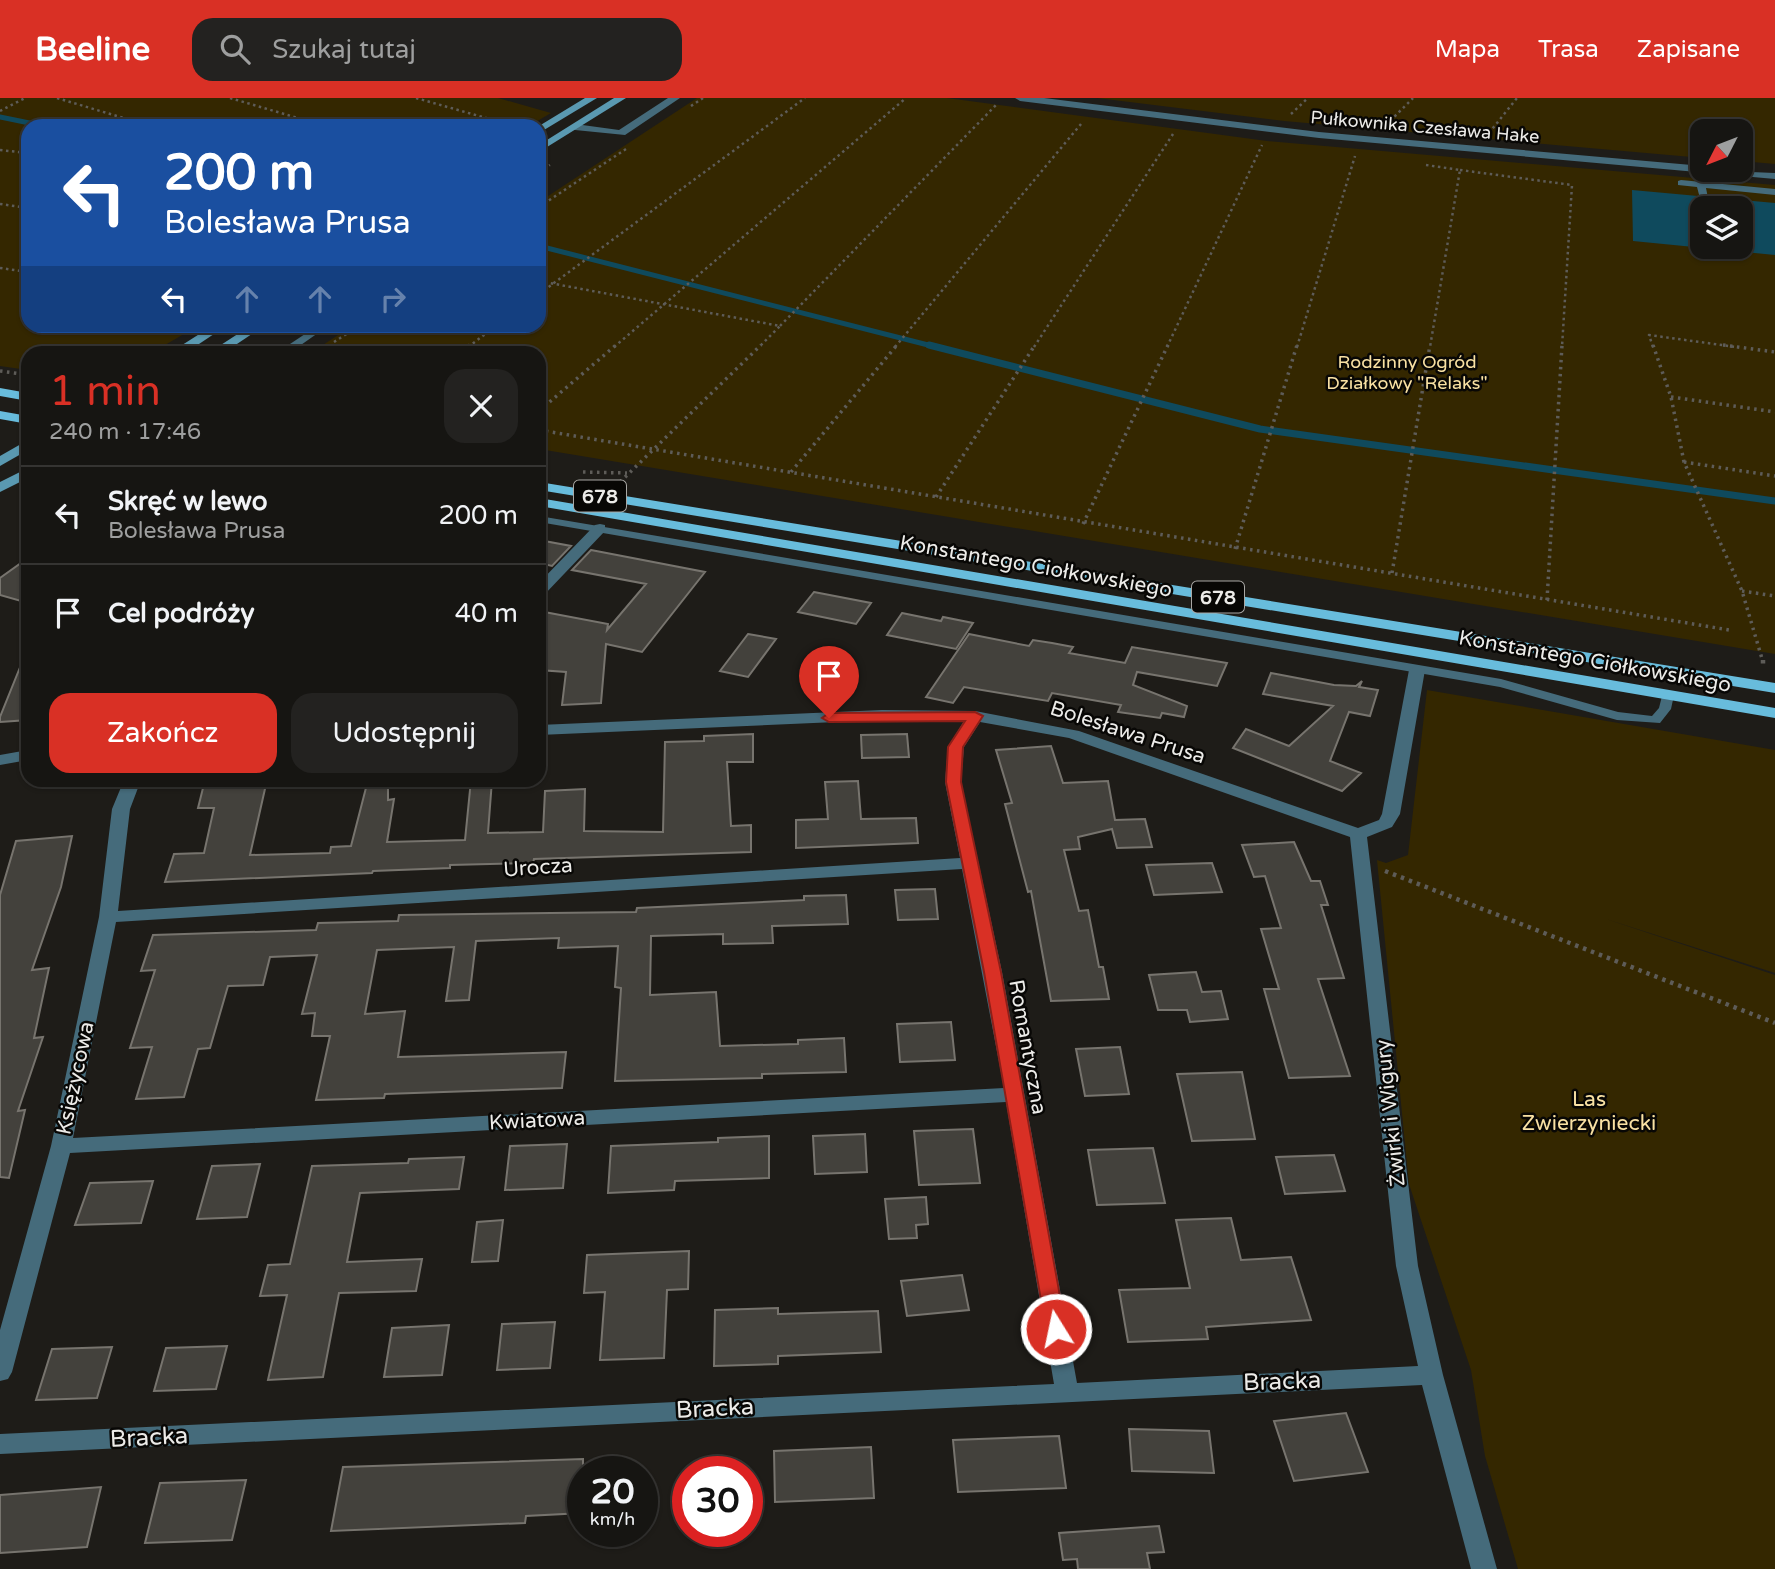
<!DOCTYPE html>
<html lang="pl">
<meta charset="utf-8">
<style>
:root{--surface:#161512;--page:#232220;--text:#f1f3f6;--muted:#9e9f9f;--line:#353432;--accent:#d93025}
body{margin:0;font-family:"Varela Round",sans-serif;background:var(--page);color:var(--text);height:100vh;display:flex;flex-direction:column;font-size:26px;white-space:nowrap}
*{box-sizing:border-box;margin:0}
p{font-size:23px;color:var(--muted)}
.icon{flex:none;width:38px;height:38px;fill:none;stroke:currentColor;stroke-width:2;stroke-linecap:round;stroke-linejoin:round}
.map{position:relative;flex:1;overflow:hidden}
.details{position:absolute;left:21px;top:248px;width:525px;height:441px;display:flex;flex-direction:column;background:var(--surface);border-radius:21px;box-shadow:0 2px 5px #0004,0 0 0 2px var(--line)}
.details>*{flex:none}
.top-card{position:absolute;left:21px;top:21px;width:525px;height:214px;border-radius:21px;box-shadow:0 2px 5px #0004,0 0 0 2px var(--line);background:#1a4fa0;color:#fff;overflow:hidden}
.needle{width:46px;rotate:228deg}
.tools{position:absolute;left:1690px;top:21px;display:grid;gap:14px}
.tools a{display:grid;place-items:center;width:63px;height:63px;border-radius:14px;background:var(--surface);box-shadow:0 2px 5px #0004,0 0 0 2px var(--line);font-size:35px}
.speed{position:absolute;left:567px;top:1358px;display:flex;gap:14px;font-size:35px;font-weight:700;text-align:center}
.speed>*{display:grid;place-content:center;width:91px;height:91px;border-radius:50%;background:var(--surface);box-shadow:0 2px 5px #0004,0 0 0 2px var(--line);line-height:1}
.speed small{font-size:18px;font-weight:400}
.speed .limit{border:10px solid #d22;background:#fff;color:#111}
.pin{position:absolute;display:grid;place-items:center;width:60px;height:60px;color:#fff;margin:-72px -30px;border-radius:50% 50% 50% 0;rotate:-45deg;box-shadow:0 0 7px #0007}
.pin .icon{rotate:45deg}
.me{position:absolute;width:77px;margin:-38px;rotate:350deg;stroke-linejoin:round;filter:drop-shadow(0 0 5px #0008)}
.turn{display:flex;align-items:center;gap:24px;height:147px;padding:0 28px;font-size:32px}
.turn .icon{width:91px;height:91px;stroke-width:2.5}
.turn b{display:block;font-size:49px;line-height:60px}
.lanes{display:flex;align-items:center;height:66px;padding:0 28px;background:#0003;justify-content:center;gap:35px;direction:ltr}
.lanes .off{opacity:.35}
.round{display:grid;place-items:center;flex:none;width:74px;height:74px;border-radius:21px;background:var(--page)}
.head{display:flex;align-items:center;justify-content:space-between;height:119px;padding:0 28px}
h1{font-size:42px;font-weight:600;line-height:52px;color:var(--accent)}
.button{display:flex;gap:14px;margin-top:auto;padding:14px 28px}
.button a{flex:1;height:80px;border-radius:21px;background:var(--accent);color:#fff;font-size:28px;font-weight:600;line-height:80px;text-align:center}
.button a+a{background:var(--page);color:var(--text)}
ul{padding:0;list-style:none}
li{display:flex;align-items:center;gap:21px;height:98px;padding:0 28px;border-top:2px solid var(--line)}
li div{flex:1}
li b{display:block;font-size:26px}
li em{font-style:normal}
header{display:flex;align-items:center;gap:42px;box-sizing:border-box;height:98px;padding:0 35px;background:var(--accent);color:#fff}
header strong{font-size:33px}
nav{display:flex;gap:38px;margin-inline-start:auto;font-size:24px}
.search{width:490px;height:63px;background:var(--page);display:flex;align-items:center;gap:18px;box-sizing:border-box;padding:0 24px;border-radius:21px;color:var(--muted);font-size:26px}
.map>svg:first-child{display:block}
.green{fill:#342700;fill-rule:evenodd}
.water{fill:#0f4a5d;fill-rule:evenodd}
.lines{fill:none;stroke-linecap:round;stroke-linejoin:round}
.stream-far1{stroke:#0f4a5d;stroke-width:5}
.stream{stroke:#0f4a5d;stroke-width:7}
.building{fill:#43413c;stroke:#77746e;stroke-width:2}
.path-far2{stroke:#5e5c58;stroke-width:2.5;stroke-dasharray:2.5 3.5;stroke-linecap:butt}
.path-far1{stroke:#5e5c58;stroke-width:3.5;stroke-dasharray:2.5 4.5;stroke-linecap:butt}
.path{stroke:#5e5c58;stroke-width:4.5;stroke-dasharray:3.5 5;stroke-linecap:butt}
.lane{fill:#456b7b;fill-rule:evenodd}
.street{fill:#456b7b;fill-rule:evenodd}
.secondary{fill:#5a99b1;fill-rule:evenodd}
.primary{fill:#68bcdc;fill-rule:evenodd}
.route{fill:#d93025;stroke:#8d1f18;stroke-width:2}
.labels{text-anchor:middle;stroke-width:5;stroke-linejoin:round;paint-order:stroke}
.far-street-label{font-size:18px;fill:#ecebe8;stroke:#080705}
.far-park-label{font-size:18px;fill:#f9e1a3;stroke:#080705}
.shield{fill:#080705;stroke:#a8a7a4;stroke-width:2}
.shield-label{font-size:19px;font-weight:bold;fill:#ecebe8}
.street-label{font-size:21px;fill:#ecebe8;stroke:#080705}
.park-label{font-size:21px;fill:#f9e1a3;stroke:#080705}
.near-street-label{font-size:24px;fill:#ecebe8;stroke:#080705}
</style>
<header>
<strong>Beeline</strong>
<div class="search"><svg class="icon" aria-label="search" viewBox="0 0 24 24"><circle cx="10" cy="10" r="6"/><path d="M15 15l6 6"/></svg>Szukaj tutaj</div>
<nav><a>Mapa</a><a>Trasa</a><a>Zapisane</a></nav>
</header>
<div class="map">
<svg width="1775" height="1471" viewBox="0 0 1775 1471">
<rect width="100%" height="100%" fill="#1e1c18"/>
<!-- green -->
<path class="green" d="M0,0H498L551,15L529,28H28V228H198L151,255L28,256V272L0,268Z
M697,0H947L1267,43L1775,87V556L539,351V256H309L352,228H539V104ZM1703,110H1741V149H1703Z
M1097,0H1775V66L1741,63V33H1703V60L1284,23Z
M1427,592L1775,652V875L1606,821L1775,877V1471H1518L1485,1358L1471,1272L1409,1086L1377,762L1386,765L1408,757Z"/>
<!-- water -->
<path class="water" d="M1632,92L1775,105V157L1633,143ZM1703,110H1741V149H1703Z"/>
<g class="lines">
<!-- stream-far1 -->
<path class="stream-far1" d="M0,19L44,28
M539,148L936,249"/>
<!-- stream -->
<path class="stream" d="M929,247L1260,331L1775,403"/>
</g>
<!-- building -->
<path class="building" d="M539,442L571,448L552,468L539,465Z
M591,452L705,474L642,554L606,546L601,605L562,607L566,574L539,572V513L608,526L607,532L646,486L572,472Z
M28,460V505L0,497V480Z
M814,494L871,505L856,526L798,514Z
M902,515L941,523L943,519L973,525L956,551L887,537Z
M748,536L776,541L748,579L720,573Z
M969,536L1029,548L1033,542L1052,545L1073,549L1069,555L1125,565L1132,549L1227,565L1217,588L1137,574L1133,587L1187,608L1184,619L1162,615L1160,620L1118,614L1121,607L1052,595L1048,603L964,589L953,605L926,599Z
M27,552L28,622L0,624V619Z
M1271,575L1334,587L1356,588L1362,583L1359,589L1378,592L1370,618L1349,614L1330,663L1361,675L1342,693L1233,650L1246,631L1289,648L1333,608L1263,596Z
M753,636V664H727L731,728L751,727V754L534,761L533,765L450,767V770L373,773L372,775L165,784L174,756L204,755L214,710H198L205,682H267L250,757L330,755L331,749L351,748L368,682H388V702L394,701L387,744L465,742L471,682H492L488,735L543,734L545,693L585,691L584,733L663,734L665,644L704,643V638Z
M907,636L909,659L862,660L861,637Z
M1051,648L1063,685L1108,683L1115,722L1145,721L1152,749L1117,750L1112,731L1078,739L1080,751L1064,752L1079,813L1088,812L1099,869H1103L1109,901L1051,903L1031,793L1028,794L1005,706L1012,705L996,652Z
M858,683L861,721L916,720L918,745L796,750V722L828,721L825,684Z
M72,738L61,789L32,872L49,870L34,940L43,939L18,1013L25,1012L9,1080L0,1079V797L16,743Z
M1294,744L1311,783H1320L1328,807H1321L1344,880L1318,881L1350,978L1289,980L1264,891H1279L1261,831L1281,830L1265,778L1254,779L1242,747Z
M1212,765L1222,794L1154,797L1146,767Z
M935,791L938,821L898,822L895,792Z
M846,797L848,826L772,828L773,845L723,846V836L651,838L650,897L716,894L720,948L798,946V942L844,940L846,974L762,976V980L615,983L621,890L615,889L618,848L558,850L559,840L476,843L469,902L446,903L454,849L377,852L365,916L405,913L398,959L566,954L562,990L385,996L384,1000L316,1002L330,938H312L315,915L302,916L317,857L270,859L263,887L228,888L210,950L198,951L184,999L136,1001L152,949L130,950L155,872L141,873L153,837L316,832L318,825L398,823L399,817L636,814L637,810L804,802V798Z
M1196,874L1202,894L1221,893L1228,921L1190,924L1187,912H1158L1149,877Z
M951,924L955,962L900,964L897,926Z
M1120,949L1129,996L1085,998L1076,951Z
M1242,974L1255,1041L1192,1043L1177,976Z
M973,1031L980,1085L919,1087L914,1033Z
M865,1036L867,1074L815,1076L813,1038Z
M769,1038V1080L675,1083L674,1092L608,1095L611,1048L718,1044V1040Z
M567,1046L563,1090L505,1092L510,1048Z
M1153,1050L1165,1105L1097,1107L1088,1052Z
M1334,1057L1345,1093L1285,1096L1276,1059Z
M464,1059L459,1091L360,1095L347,1164L422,1161L416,1193L339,1195L323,1279L268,1282L287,1197L260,1198L268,1167L290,1166L312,1068L408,1065L409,1061Z
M260,1066L247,1119L197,1121L212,1068Z
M153,1083L141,1125L75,1127L90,1085Z
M926,1099L928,1126L916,1127L917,1140L889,1141L885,1101Z
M1231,1120L1241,1162L1291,1159L1311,1222L1206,1229L1208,1241L1128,1244L1119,1192L1190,1190L1176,1122Z
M503,1122L498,1163L472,1164L477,1124Z
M689,1153L688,1191L667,1192L664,1260L600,1262L605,1194L584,1195L587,1157Z
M962,1177L969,1212L907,1218L901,1183Z
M778,1210V1216L878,1213L881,1254L778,1258V1266L714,1268L715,1212Z
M555,1224L550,1270L497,1272L502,1226Z
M449,1227L442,1277L384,1279L392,1230Z
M227,1248L216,1291L154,1293L166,1250Z
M112,1249L97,1300L36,1302L52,1251Z
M1346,1315L1368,1374L1294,1383L1274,1323Z
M1129,1331L1209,1333L1214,1375L1132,1373Z
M1059,1338L1066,1390L958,1394L953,1342Z
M871,1349L874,1400L775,1404L774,1353Z
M583,1361V1415L526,1418L525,1425L331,1433L343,1369Z
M246,1382L232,1442L145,1445L160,1385Z
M101,1389L87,1449L0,1455V1397Z
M1159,1428L1164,1454L1147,1455L1150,1471H1078L1077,1461L1063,1462L1059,1435Z"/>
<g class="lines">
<!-- path-far2 -->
<path class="path-far2" d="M57,0L150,28
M230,0L325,28
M416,0L514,28
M691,8L703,0
M0,13L25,0
M1291,16L1308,0
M1386,27L1413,0
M1489,35L1517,0
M0,52L28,55
M1426,67L1460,72L1430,249
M1460,72L1572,87L1562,249
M539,74L550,67
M0,106L28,110
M539,109L626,51
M0,170L28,174
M539,183L780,228L759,249
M539,196L805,0
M780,228L998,5
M334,244L359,228
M468,249L496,228
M614,249L906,0
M895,249L1081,26
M1034,249L1173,36
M1167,249L1262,47
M1297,249L1355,58
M1653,249L1649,237L1736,249"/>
<!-- path-far1 -->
<path class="path-far1" d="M1653,247L1671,299L1684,364L1742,493L1763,564
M1723,247L1775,254
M458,256L470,247
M0,273L28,277
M1671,299L1775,314
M539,313L616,247
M539,332L1729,532
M1684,364L1775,378
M583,374L627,375
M791,374L897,247
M620,384L761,247
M936,399L1035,247
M1083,426L1168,247
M1235,451L1297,247
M1392,475L1430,247
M1742,493L1775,498
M1547,502L1562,247"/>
<!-- path -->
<path class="path" d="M1763,562V570
M1385,773L1775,925"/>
<!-- lane -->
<path class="lane" d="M1681,82L1775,91V97L1706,90L1710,110L1703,112L1697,89L1678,87V83Z
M317,228H328L288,256H275Z
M539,418L1501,581L1618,614L1652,618L1659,610L1663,594H1673L1674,597L1671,611L1660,625L1617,622L1500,589L539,424Z"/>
<!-- street -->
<path class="street" d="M668,0H680L625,37L575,32L570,29L575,26L619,32Z
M1015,0H1044L1319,34L1703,68V72L1775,75V81L1319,40L1020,3Z
M600,426L605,427V433L544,497L539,498V485L595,427Z
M1417,567L1425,572L1400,716L1392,729L1367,739L1418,1168L1443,1277L1497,1471H1471L1422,1287L0,1356V1336L1054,1286L1006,1004L70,1055L12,1274L8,1281L0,1283V1232L51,1048L99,819L112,711L124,682H141L130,711L118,813L960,760L945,684L948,649L964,623L882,622L539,637V627L882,612L975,613L1079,633L1358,730L1379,722L1382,716L1409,572ZM980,624L1069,640L1350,739L1396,1168L1418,1268L1077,1285L1002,874L961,684L964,649ZM962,771L1004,990L73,1040L116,824Z
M28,652V662L0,667V657Z"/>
<!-- secondary -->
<path class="secondary" d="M585,0H597L539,35V28Z
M614,0H626L539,54V47Z
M212,228H226L184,256H168Z
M250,228H264L222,256H207Z
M28,342V352L0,368V358Z
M28,370V380L0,394V384Z"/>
<!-- primary -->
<path class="primary" d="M0,290L28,295V303L0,298Z
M0,313L28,318V326L0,321Z
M539,384L1775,585V595L539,392Z
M539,400L1775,610V620L539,408Z"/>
</g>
<!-- route -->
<path class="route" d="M975,614L983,618L963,649L961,684L1001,874L1066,1231L1063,1237H1049L1046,1231L984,874L946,684L948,649L965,623L829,624L822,620L829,615Z"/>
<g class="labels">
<!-- far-street labels -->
<g class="far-street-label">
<text transform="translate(1425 29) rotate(5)" y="6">Pułkownika Czesława Hake</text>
</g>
<!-- far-park labels -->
<g class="far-park-label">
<text x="1407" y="270">Rodzinny Ogród<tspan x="1407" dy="21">Działkowy "Relaks"</tspan></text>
</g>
<!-- shield labels -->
<g class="shield">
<rect x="574" y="382.5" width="52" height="31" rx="5"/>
<rect x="1192" y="483.5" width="52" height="31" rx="5"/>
</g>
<g class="shield-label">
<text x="600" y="405">678</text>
<text x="1218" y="506">678</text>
</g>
<!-- street labels -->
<g class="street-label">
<text transform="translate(1036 468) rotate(10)" y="7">Konstantego Ciołkowskiego</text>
<text transform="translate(1595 563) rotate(10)" y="7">Konstantego Ciołkowskiego</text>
<text transform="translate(1128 634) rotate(18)" y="7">Bolesława Prusa</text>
<text transform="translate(538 769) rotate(-4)" y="7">Urocza</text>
<text transform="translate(1028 949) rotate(80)" y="7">Romantyczna</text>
<text transform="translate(75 980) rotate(-78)" y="7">Księżycowa</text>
<text transform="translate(1390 1015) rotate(-96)" y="7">Żwirki i Wigury</text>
<text transform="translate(537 1022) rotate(-3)" y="7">Kwiatowa</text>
</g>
<!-- park labels -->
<g class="park-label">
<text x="1589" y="1008">Las<tspan x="1589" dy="24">Zwierzyniecki</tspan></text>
</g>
<!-- near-street labels -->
<g class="near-street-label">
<text transform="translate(1282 1283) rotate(-2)" y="8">Bracka</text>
<text transform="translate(715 1310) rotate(-3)" y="8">Bracka</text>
<text transform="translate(149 1339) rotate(-3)" y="8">Bracka</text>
</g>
</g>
</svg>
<div class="tools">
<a><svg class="needle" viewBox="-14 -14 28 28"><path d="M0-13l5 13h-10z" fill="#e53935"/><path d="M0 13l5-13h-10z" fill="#9e9f9f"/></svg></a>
<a><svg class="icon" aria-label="layers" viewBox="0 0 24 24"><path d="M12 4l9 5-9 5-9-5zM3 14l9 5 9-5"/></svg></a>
</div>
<div class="speed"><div>20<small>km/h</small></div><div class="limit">30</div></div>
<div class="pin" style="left:829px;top:620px;background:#d93025"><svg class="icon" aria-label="arrive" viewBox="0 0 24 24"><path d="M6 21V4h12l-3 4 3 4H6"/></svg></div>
<svg class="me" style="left:1056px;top:1231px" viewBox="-20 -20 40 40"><circle r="17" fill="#d93025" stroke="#fff" stroke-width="3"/><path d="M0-11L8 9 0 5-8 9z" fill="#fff"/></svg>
<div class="top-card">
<div class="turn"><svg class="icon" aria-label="left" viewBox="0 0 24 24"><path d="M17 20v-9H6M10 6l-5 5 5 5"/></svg><div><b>200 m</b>Bolesława Prusa</div></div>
<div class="lanes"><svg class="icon" aria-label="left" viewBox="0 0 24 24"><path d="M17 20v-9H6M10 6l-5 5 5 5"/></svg><svg class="icon off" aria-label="ahead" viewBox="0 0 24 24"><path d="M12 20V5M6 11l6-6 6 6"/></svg><svg class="icon off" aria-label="ahead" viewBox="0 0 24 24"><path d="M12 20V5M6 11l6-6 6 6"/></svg><svg class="icon off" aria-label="right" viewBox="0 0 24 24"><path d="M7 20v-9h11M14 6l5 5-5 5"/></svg></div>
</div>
<section class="details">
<div class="head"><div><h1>1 min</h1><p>240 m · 17:46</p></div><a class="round"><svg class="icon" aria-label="close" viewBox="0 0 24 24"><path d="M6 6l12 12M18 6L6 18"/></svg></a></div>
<ul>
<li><svg class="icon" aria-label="left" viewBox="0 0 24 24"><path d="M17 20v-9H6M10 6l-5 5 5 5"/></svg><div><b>Skręć w lewo</b><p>Bolesława Prusa</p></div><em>200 m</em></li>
<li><svg class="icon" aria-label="arrive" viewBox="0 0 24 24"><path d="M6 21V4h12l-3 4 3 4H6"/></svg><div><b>Cel podróży</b></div><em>40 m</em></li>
</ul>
<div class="button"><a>Zakończ</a><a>Udostępnij</a></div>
</section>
</div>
